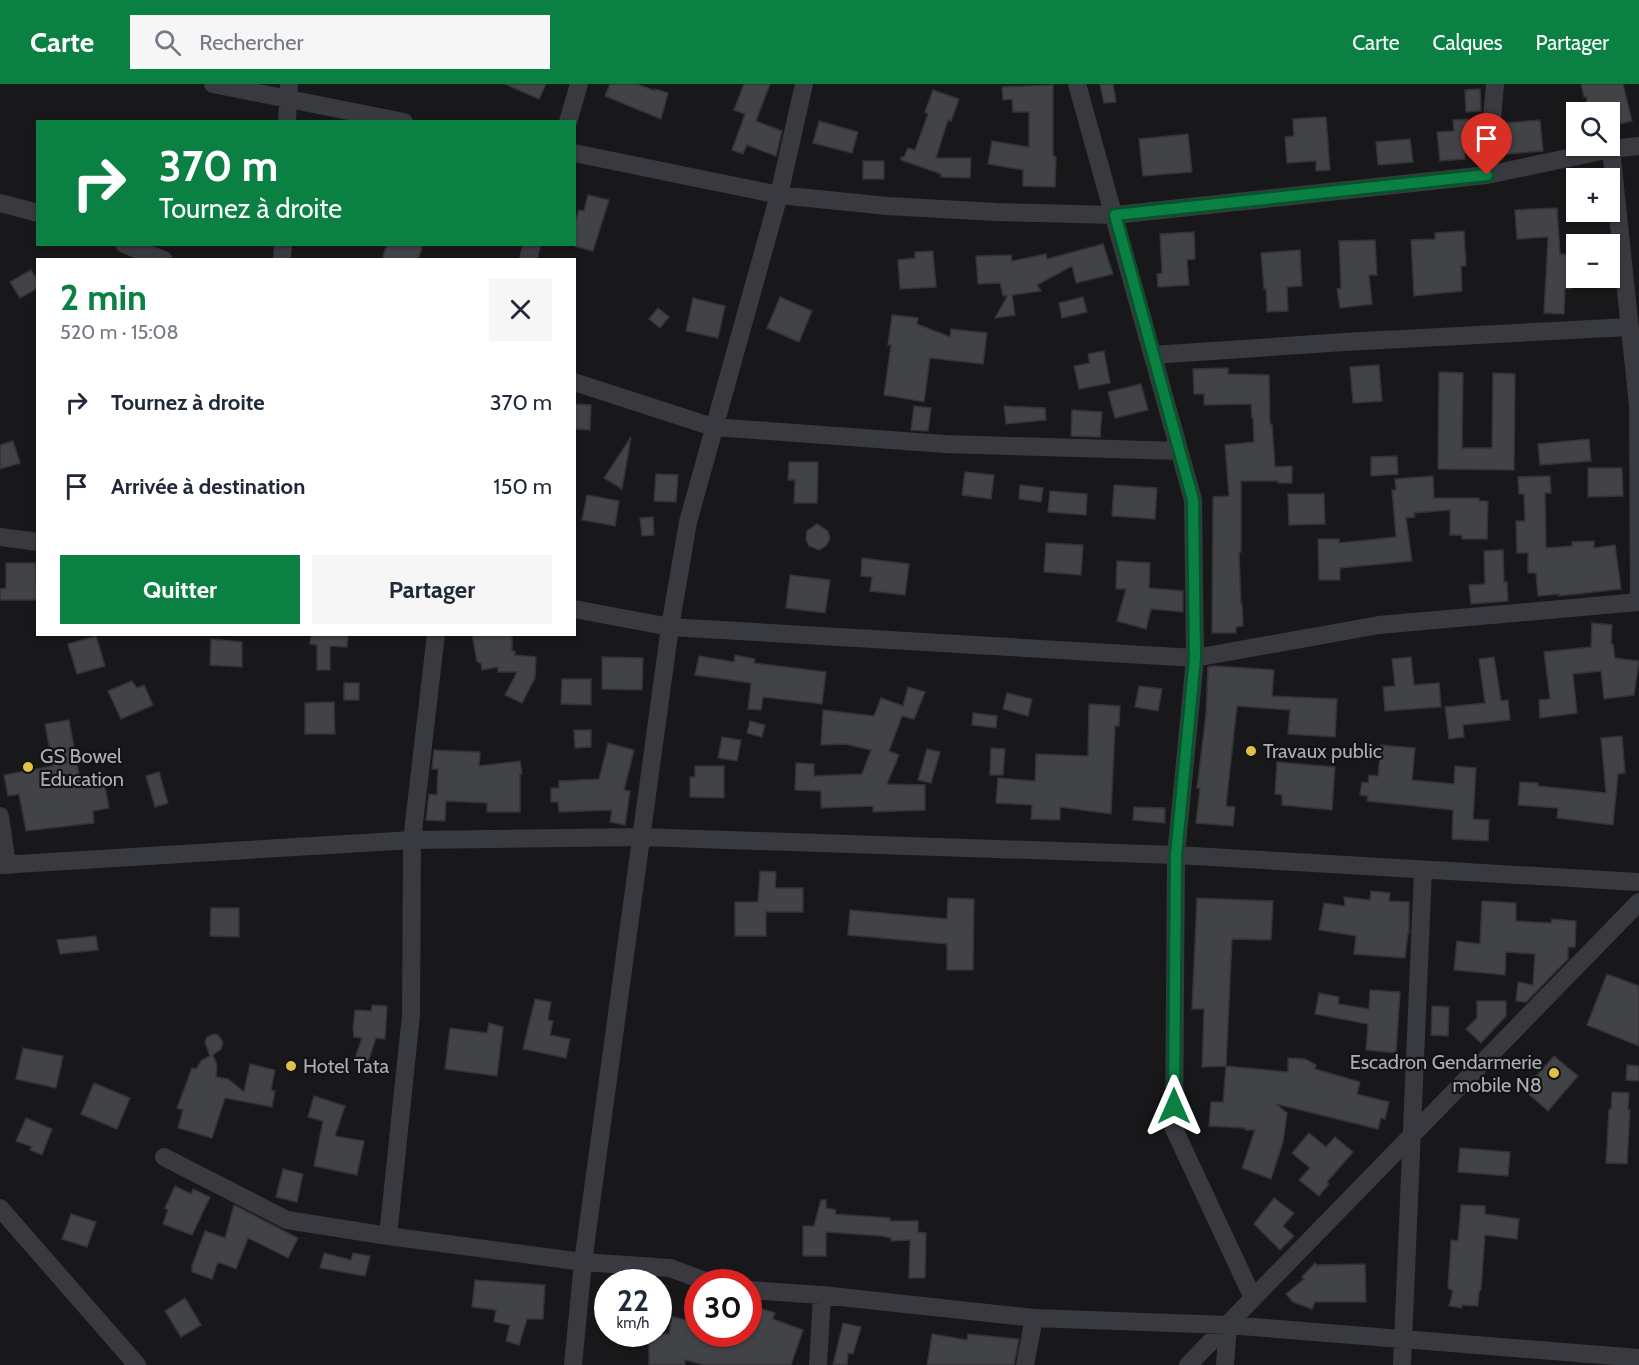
<!DOCTYPE html>
<html lang="fr">
<meta charset="utf-8">
<style>
:root{--surface:#fff;--page:#f6f6f7;--text:#1f2937;--muted:#747a83;--accent:#0b8043}
body{margin:0;font-family:Cabin,sans-serif;background:var(--page);color:var(--text);height:100vh;display:flex;flex-direction:column;font-size:22px;white-space:nowrap}
*{box-sizing:border-box;margin:0}
p{font-size:20px;color:var(--muted)}
.icon{flex:none;width:33px;height:33px;fill:none;stroke:currentColor;stroke-width:2;stroke-linecap:round;stroke-linejoin:round}
.map{position:relative;flex:1;overflow:hidden}
.details{position:absolute;left:36px;top:174px;width:540px;height:378px;display:flex;flex-direction:column;background:var(--surface);border-radius:0px;box-shadow:0 2px 4px #0004}
.details>*{flex:none}
.hud{position:absolute;left:36px;top:36px;width:540px;height:126px;border-radius:0px;box-shadow:0 2px 4px #0004;background:#0b8043;color:#fff;overflow:hidden}
.buttons{position:absolute;left:1566px;top:18px;display:grid;gap:12px}
.buttons a{display:grid;place-items:center;width:54px;height:54px;border-radius:0px;background:var(--surface);box-shadow:0 2px 4px #0004;font-size:30px}
.speed{position:absolute;left:594px;top:1185px;display:flex;gap:12px;font-size:30px;font-weight:700;text-align:center}
.speed>*{display:grid;place-content:center;width:78px;height:78px;border-radius:50%;background:var(--surface);box-shadow:0 2px 4px #0004;line-height:1}
.speed small{font-size:15px;font-weight:400}
.speed .limit{border:9px solid #d22;background:#fff;color:#111}
.pin{position:absolute;display:grid;place-items:center;width:51px;height:51px;color:#fff;margin:-62px -26px;border-radius:50% 50% 50% 0;rotate:-45deg;box-shadow:0 0 6px #0007}
.pin .icon{rotate:45deg}
.me{position:absolute;width:66px;margin:-33px;rotate:0deg;stroke-linejoin:round;filter:drop-shadow(0 0 4px #0008)}
.turn{display:flex;align-items:center;gap:21px;height:126px;padding:0 24px;font-size:27px}
.turn .icon{width:78px;height:78px;stroke-width:2.5}
.turn b{display:block;font-size:42px;line-height:51px}
.round{display:grid;place-items:center;flex:none;width:63px;height:63px;border-radius:0px;background:var(--page)}
.summary{display:flex;align-items:center;justify-content:space-between;height:102px;padding:0 24px}
h1{font-size:36px;font-weight:700;line-height:45px;color:var(--accent)}
.action{display:flex;gap:12px;margin-top:auto;padding:12px 24px}
.action a{flex:1;height:69px;border-radius:0px;background:var(--accent);color:#fff;font-size:24px;font-weight:700;line-height:69px;text-align:center}
.action a+a{background:var(--page);color:var(--text)}
ul{padding:0;list-style:none}
li{display:flex;align-items:center;gap:18px;height:84px;padding:0 24px}
li div{flex:1}
li b{display:block;font-size:22px}
li em{font-style:normal}
header{display:flex;align-items:center;gap:36px;box-sizing:border-box;height:84px;padding:0 30px;background:var(--accent);color:#fff}
header strong{font-size:28px}
nav{display:flex;gap:33px;margin-inline-start:auto;font-size:21px}
.search{width:420px;height:54px;background:var(--page);display:flex;align-items:center;gap:15px;box-sizing:border-box;padding:0 21px;border-radius:0px;color:var(--muted);font-size:22px}
.map>svg:first-child{display:block}
.building{fill:#424347;stroke:#333236;stroke-width:1.5}
.lines{fill:none;stroke-linecap:round;stroke-linejoin:round}
.minor{stroke:#393a3f;stroke-width:18}
.route-casing{stroke:#07532c;stroke-width:15}
.route{stroke:#0b8043;stroke-width:10}
.poi-dot{fill:#e3c047;stroke:#131315;stroke-width:2}
.labels{text-anchor:middle;stroke-width:4.5;stroke-linejoin:round;paint-order:stroke}
.poi-label{font-size:20px;fill:#abaeb8;stroke:#131315;text-anchor:start}
</style>
<header>
<strong>Carte</strong>
<div class="search"><svg class="icon" aria-label="search" viewBox="0 0 24 24"><circle cx="10" cy="10" r="6"/><path d="M15 15l6 6"/></svg>Rechercher</div>
<nav><a>Carte</a><a>Calques</a><a>Partager</a></nav>
</header>
<div class="map">
<svg width="1639" height="1281" viewBox="0 0 1639 1281">
<rect width="100%" height="100%" fill="#18181a"/>
<!-- building -->
<path class="building" d="M505,0H546L539,15Z
M610,0H637L655,7V5L668,9L661,35L605,12Z
M744,0H770L756,37L782,47L776,72L747,61L743,70L732,66L745,30L734,26Z
M1100,0H1113L1116,18L1104,19Z
M1581,0H1623L1632,37L1610,42V28H1587L1586,21L1587,13H1584Z
M1053,1V72L1056,73L1055,103L1023,102V86L988,80L992,57L1029,63V28H1013L1012,15L1003,16L1002,3Z
M1480,5L1481,27L1466,28L1465,6Z
M933,6L959,15L951,37L948,36L936,74H971L970,94L941,93V90L901,76V73H904L908,64L915,66L928,30L925,28Z
M1326,33L1330,86L1316,87V77L1287,79L1285,53L1294,52L1293,35Z
M1475,35L1477,63L1464,64L1465,75L1440,77L1437,48L1454,47L1453,36Z
M1540,36L1543,67L1507,70L1504,39Z
M819,37L858,48L852,69L813,59Z
M1188,50L1192,88L1143,92L1139,55Z
M1410,55L1413,78L1378,81L1376,58Z
M863,77H884V95H863Z
M588,111L609,116L593,167L574,162V142L579,126L584,127Z
M1557,124L1560,170L1573,171L1571,205L1565,204L1564,230L1544,229L1548,153L1517,155L1515,126Z
M1464,147L1466,182H1461L1462,207L1414,212L1411,156L1435,155V149Z
M1194,148L1195,175L1187,176L1189,201L1158,203L1157,190L1162,189L1160,150Z
M1375,156L1377,191H1369L1372,220L1340,224L1337,205L1341,204L1339,157Z
M387,160H423L418,176H382Z
M1103,160L1113,190L1076,199L1072,182L1037,201L1041,207L1012,211L1015,231L995,234L1008,211L1003,212L1000,199L978,200L976,172L1011,171L1012,177L1046,170L1047,175Z
M1300,166L1302,202L1287,203L1288,227L1267,228L1266,205H1264L1261,169Z
M933,167L936,203L900,205L898,176L915,174V168Z
M31,186L38,197V204L20,214L10,198Z
M780,213L812,227L799,258L767,244Z
M1083,213L1087,228L1062,234L1059,219Z
M693,214L725,222L718,254L686,247Z
M658,224L669,233L660,244L649,235Z
M892,231L918,234L917,240L950,253L951,245L987,249L983,280L930,274L924,318L884,311L891,261H888Z
M1104,267L1110,299L1079,305L1074,282L1090,279L1088,270Z
M1379,281L1382,317L1353,319L1350,283Z
M1228,284V290L1269,291L1270,340H1272L1275,383L1292,382V399H1278V397H1241V468H1239L1241,520H1242L1243,542L1236,543V549H1212L1213,413L1229,412L1225,361L1254,358L1253,334H1252L1251,320L1204,321V310H1194L1193,285Z
M1439,288L1463,289L1462,364H1492L1493,289L1515,290L1514,386L1438,385Z
M1141,300L1148,326L1115,334L1108,308Z
M574,320L591,321L590,346L574,345Z
M914,322L931,324L928,347L911,346Z
M1004,322L1045,324L1046,336L1006,340Z
M1072,326L1102,328L1100,353L1071,352Z
M631,353L622,405L604,394Z
M1589,355L1591,377L1540,381L1538,360Z
M13,357L20,379L0,385V361Z
M1397,372L1398,390L1371,392V373Z
M789,378H818L817,419H794L795,396H788Z
M1588,384H1622L1623,412L1588,413Z
M965,388L994,391L991,415L962,411Z
M656,390L678,391L676,418L654,417Z
M1433,392L1434,414H1479V417H1488L1487,455H1462V451H1450V426L1414,429L1415,433L1406,434L1412,477L1340,484V496H1319L1318,455H1339V459L1396,453L1392,406H1396L1395,395Z
M1550,392L1551,409H1545L1546,464L1572,462V458L1594,457V464L1615,461L1621,505L1559,512V510L1538,512L1536,489H1528V469H1517L1516,437H1525L1524,410H1519L1518,393Z
M1020,401L1043,404L1041,418L1019,415Z
M1114,401L1157,404L1155,435L1112,432Z
M1050,407L1087,410L1086,431L1048,428Z
M1288,410H1324L1325,440L1289,441Z
M587,411L619,417L615,442L582,436Z
M653,433L654,451L642,452L640,434Z
M817,440L828,447L830,455L826,462L819,466L809,462L806,455L807,447Z
M1046,459L1083,461L1081,491L1044,488Z
M1503,466L1504,498H1507L1508,517L1471,520L1469,501L1485,500L1484,467Z
M862,474L909,480L905,511L870,507L872,493L861,492Z
M1117,477L1150,479L1149,504L1183,507V528L1151,525L1146,545L1117,537L1126,505H1116Z
M6,479H36L37,516H0V505L6,504Z
M790,491L830,496L825,529L786,524Z
M1592,539L1612,541L1611,560H1613L1615,574L1639,577L1634,611L1604,615L1601,587L1573,590L1577,629L1540,634L1539,616L1550,615L1544,568L1591,563Z
M311,550H348L347,563L330,562V586H317V561L310,560Z
M472,550H512V567H515V571L536,573L535,594L522,619L505,611L517,588H498V583L482,586L481,579L477,578Z
M96,552L105,582L77,590L68,560Z
M211,555L242,558V583L210,581Z
M735,571L755,575L754,579L826,588L822,620L763,613L761,626L748,625L751,599L695,591L699,572L734,578Z
M602,573L643,574L642,606L602,605Z
M1411,573L1414,601L1439,599L1441,623L1385,627L1383,603L1395,602L1392,575Z
M1494,573L1501,617L1508,616L1510,636L1463,641L1464,653L1449,655L1445,623L1485,619L1479,575Z
M1215,582L1274,586L1272,612L1337,615L1335,653L1288,650L1290,626L1237,622L1226,722L1235,723L1233,742L1196,739L1200,704H1197L1206,630L1208,583Z
M562,595H591V621L561,620Z
M132,597L137,604L144,601L153,621L121,635L108,607Z
M344,599H359V616H344Z
M1139,602L1162,605L1158,627L1135,623Z
M908,603L925,608L914,635L902,632L889,667L899,671L887,700L925,701V726L873,728V722L821,724V707L795,706L796,679L814,680V692L862,690L871,666L845,660L821,661L823,626L874,632L881,614L903,622Z
M1007,609L1032,615L1028,632L1003,625Z
M334,618L335,650H305V619Z
M1089,620L1120,622L1119,642H1115L1111,730L1060,723V736L1031,735L1032,721L996,719L998,694L1035,697L1036,670L1088,672Z
M973,629L997,632L996,644L972,641Z
M69,636L80,696L103,692L109,724L93,727L94,739L26,747L19,710L8,712L4,691L53,682L45,640Z
M750,637L765,641L762,653L747,649Z
M574,646H591V663L575,664Z
M1622,652L1625,689L1618,690L1613,741L1557,734L1558,724L1518,721L1520,698L1538,699V702L1606,709L1601,654Z
M722,653L741,656L737,677L718,674Z
M608,659L634,666L624,706L630,707L625,741L610,738L612,726L559,728L558,718H551V704H559V697L599,695Z
M1381,661L1415,664L1412,696L1454,700L1455,682L1476,684L1473,735L1489,736L1488,757L1452,755L1453,726L1367,717L1368,712L1360,711L1362,698L1368,699L1369,691L1378,692Z
M991,664L1005,665L1003,691H990Z
M927,665L940,668L931,699L918,696Z
M434,666L480,668L479,682L520,677L522,690H520V728H487V719L446,717L445,737L426,736L429,710L437,711L438,685H432Z
M1277,678L1335,683L1332,726L1282,721V711L1275,710Z
M695,682H724V714L690,713V693H695Z
M159,688L168,719L155,723L146,692Z
M1134,723L1165,724V739L1133,736Z
M760,787L776,788L775,804H803V828H766V852H735V818H758Z
M1371,807L1390,809L1389,817L1409,818V849H1408L1405,874L1354,870L1356,852L1319,846L1324,819L1345,822L1344,813L1370,816Z
M948,814L974,815L973,886H947V860L848,851L850,826L947,835Z
M1197,814L1273,817L1271,856L1232,855L1226,982L1202,983L1204,925H1192Z
M1482,817L1516,819V837L1551,839L1552,835L1576,837L1575,863H1568V875L1526,918L1516,917L1518,898L1533,901L1535,870L1506,868L1505,891L1454,886L1457,857L1480,860Z
M211,824H239V853L210,852Z
M96,852L98,866L60,870L57,856Z
M1607,890L1639,902V962L1587,941Z
M1370,906L1400,908L1396,969L1366,966L1368,940L1315,930L1319,909L1339,913L1338,920L1369,925Z
M535,915L551,918L548,936L553,937L550,951L570,955L566,974L523,965Z
M1477,917H1506V932L1481,959L1466,945L1477,934Z
M372,921L387,922L385,955L376,954L368,978L355,974L362,954L354,953L353,944L355,926L371,927Z
M1432,922L1449,923L1448,952L1431,951Z
M489,939L503,943L497,992L445,985L450,944L487,949Z
M214,950L218,951L223,958L221,965L213,971L217,981L216,993L228,995L244,1008L250,980L275,986L271,1006L275,1007L272,1023L225,1014L212,1054L178,1044L183,1026L177,1024L192,984L196,985L202,976L210,972L205,958L207,953Z
M23,964L63,972L56,1004L16,995Z
M1554,972L1578,992L1548,1027L1524,1006Z
M1288,974L1305,975L1316,981L1315,985L1360,998L1357,1010L1389,1018L1385,1035L1381,1034L1378,1045L1276,1020L1287,1029L1283,1058L1271,1095L1242,1084L1255,1046H1245V1044L1209,1042L1211,1018H1223L1226,982L1288,988Z
M1627,981L1639,982V997L1626,996Z
M94,999L130,1014L117,1045L81,1030Z
M1612,1008L1629,1009L1628,1026H1630L1627,1080L1606,1079L1609,1025H1611Z
M314,1012L345,1022L335,1052L364,1057L357,1091L314,1082L323,1037L308,1033Z
M26,1034L52,1045L42,1071L30,1066L32,1063L16,1057Z
M1309,1049L1326,1063L1335,1053L1353,1068L1327,1098L1329,1100L1319,1112L1299,1096L1310,1084L1292,1069Z
M1460,1064L1510,1068L1508,1092L1458,1088Z
M283,1085L303,1090L297,1118L276,1113Z
M175,1102L191,1110L193,1105L210,1113L192,1151L163,1140L168,1126L165,1124Z
M1274,1114L1294,1129L1283,1142L1294,1152L1280,1166L1254,1140Z
M821,1116H826V1124L836,1126L835,1130L890,1134V1137H918V1148L926,1149L925,1194H909L910,1156L891,1157V1154L882,1152L826,1148V1172H803V1142H814Z
M234,1121L298,1154L288,1174L248,1154L236,1185L218,1178L212,1195L192,1188V1182L205,1147L225,1154Z
M1461,1121L1485,1122V1130L1519,1135L1517,1155L1485,1151L1481,1205L1479,1208L1478,1222L1462,1221V1224L1449,1222L1453,1207L1448,1204L1451,1156L1458,1157Z
M71,1130L96,1138L87,1163L62,1155Z
M324,1169L351,1176L353,1169L370,1172L365,1192L320,1184Z
M1315,1179L1317,1181L1365,1180L1366,1218H1315L1312,1225L1293,1218L1286,1210L1304,1195L1302,1193Z
M475,1196L545,1201L543,1235H527L519,1261L506,1257L510,1241L494,1238L496,1226L472,1223Z
M185,1214L201,1241L181,1253L165,1227Z
M748,1224H760L775,1229L773,1235L803,1246L791,1281H704L685,1276V1281H649V1250H669L672,1233L697,1238L695,1250H748Z
M843,1239L861,1243L853,1270L848,1269L847,1281H833Z
M932,1250L967,1256L968,1250L1019,1255L1014,1281H927Z"/>
<g class="lines">
<!-- minor -->
<path class="minor" d="M213,0L404,38
M1077,0L1193,416L1195,574L1176,771L1174,1045L1253,1214
M287,38L289,0
M568,38L579,0
M1611,65L1638,321L1639,518
M574,69L779,111L887,122L996,128L1115,131L1487,91L1611,65L1639,62
M1487,91L1495,0
M0,119L38,129
M124,160L164,176
M282,176L283,160
M528,176L532,160
M1153,271L1344,258L1629,243
M574,298L713,343L945,360L1179,367
M0,453L38,458
M574,525L670,543L1195,574L1379,541L1639,518
M0,732L7,781
M0,781L412,756L641,753L1176,771L1639,798
M164,1073L287,1136L388,1152L583,1178L670,1184L708,1198
M0,1124L137,1281
M388,1152L411,931L412,756L436,550
M748,1206L822,1211L1034,1234L1228,1241L1639,1274
M573,1281L583,1178L670,543L688,438L779,111L804,0
M818,1281L822,1211
M1025,1281L1034,1234
M1188,1281L1639,818
M1225,1281L1228,1241
M1402,1281L1423,786"/>
</g>
<g class="lines">
<defs>
<path id="route" d="M1174,1022L1176,771L1195,574L1193,416L1115,131L1487,91"/>
</defs>
<!-- route casing -->
<use href="#route" class="route-casing"/>
<!-- route -->
<use href="#route" class="route"/>
</g>
<!-- markers -->
<g class="poi-dot">
<circle cx="1251" cy="667" r="6"/>
<circle cx="28" cy="683" r="6"/>
<circle cx="291" cy="982" r="6"/>
<circle cx="1554" cy="989" r="6"/>
</g>
<g class="labels">
<!-- poi labels -->
<g class="poi-label">
<text x="1263" y="674">Travaux public</text>
<text x="40" y="679">GS Bowel<tspan x="40" dy="23">Education</tspan></text>
<text x="1542" y="985" text-anchor="end">Escadron Gendarmerie<tspan x="1542" dy="23">mobile N8</tspan></text>
<text x="303" y="989">Hotel Tata</text>
</g>
</g>
</svg>
<div class="buttons">
<a><svg class="icon" aria-label="search" viewBox="0 0 24 24"><circle cx="10" cy="10" r="6"/><path d="M15 15l6 6"/></svg></a>
<a>+</a>
<a>−</a>
</div>
<div class="speed"><div>22<small>km/h</small></div><div class="limit">30</div></div>
<div class="pin" style="left:1487px;top:91px;background:#d93025"><svg class="icon" aria-label="arrive" viewBox="0 0 24 24"><path d="M6 21V4h12l-3 4 3 4H6"/></svg></div>
<svg class="me" style="left:1174px;top:1022px" viewBox="-20 -20 40 40"><path d="M0-17L14 15 0 8-14 15z" fill="#0b8043" stroke="#fff" stroke-width="4"/></svg>
<div class="hud">
<div class="turn"><svg class="icon" aria-label="right" viewBox="0 0 24 24"><path d="M7 20v-9h11M14 6l5 5-5 5"/></svg><div><b>370 m</b>Tournez à droite</div></div>
</div>
<section class="details">
<div class="summary"><div><h1>2 min</h1><p>520 m · 15:08</p></div><a class="round"><svg class="icon" aria-label="close" viewBox="0 0 24 24"><path d="M6 6l12 12M18 6L6 18"/></svg></a></div>
<ul>
<li><svg class="icon" aria-label="right" viewBox="0 0 24 24"><path d="M7 20v-9h11M14 6l5 5-5 5"/></svg><div><b>Tournez à droite</b></div><em>370 m</em></li>
<li><svg class="icon" aria-label="arrive" viewBox="0 0 24 24"><path d="M6 21V4h12l-3 4 3 4H6"/></svg><div><b>Arrivée à destination</b></div><em>150 m</em></li>
</ul>
<div class="action"><a>Quitter</a><a>Partager</a></div>
</section>
</div>
